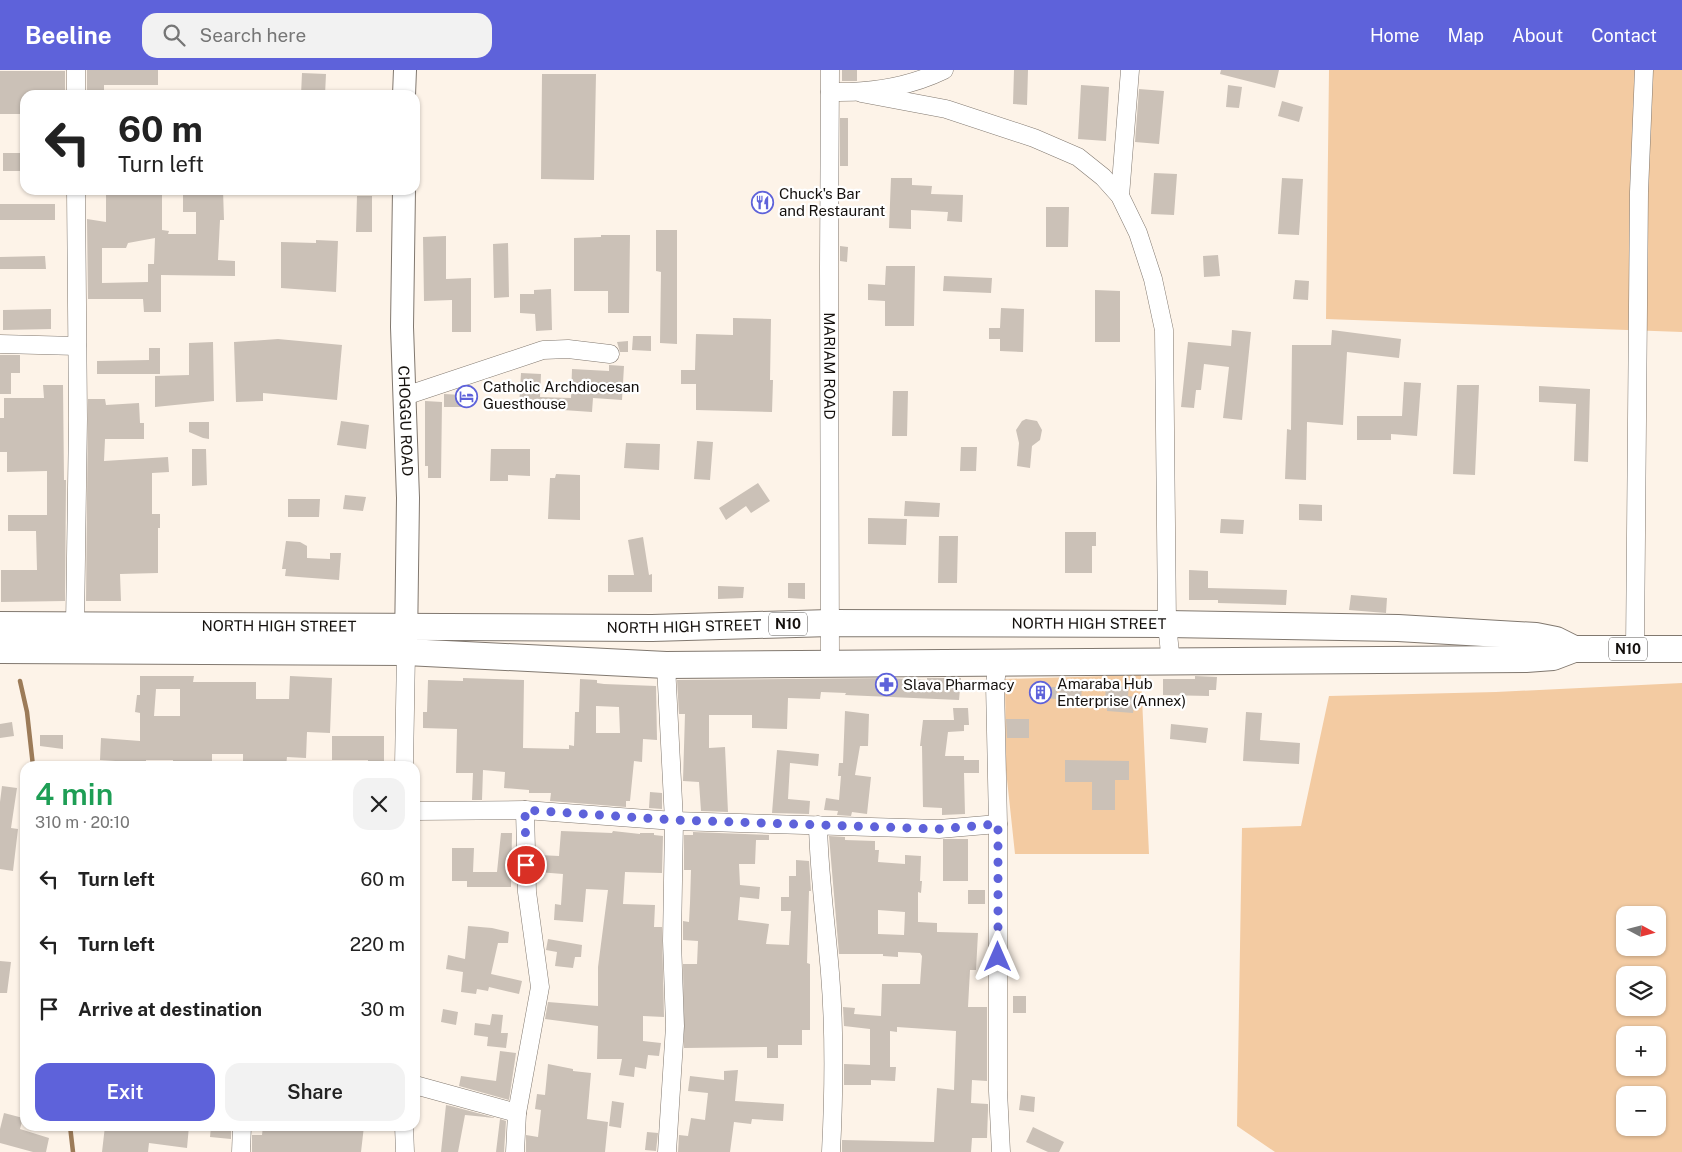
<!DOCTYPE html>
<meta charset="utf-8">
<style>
:root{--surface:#fff;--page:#f2f2f2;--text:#222;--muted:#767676;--accent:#5e62da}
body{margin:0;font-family:"Public Sans",sans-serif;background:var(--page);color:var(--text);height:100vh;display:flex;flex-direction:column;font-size:19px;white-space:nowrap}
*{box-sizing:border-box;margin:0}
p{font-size:16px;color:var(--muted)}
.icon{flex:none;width:28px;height:28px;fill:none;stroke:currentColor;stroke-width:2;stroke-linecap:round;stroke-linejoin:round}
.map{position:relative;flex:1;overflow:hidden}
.drawer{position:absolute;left:20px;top:691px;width:400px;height:370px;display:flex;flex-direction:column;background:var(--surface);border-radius:15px;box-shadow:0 1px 4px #0004}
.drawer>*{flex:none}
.banner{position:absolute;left:20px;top:20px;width:400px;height:105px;border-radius:15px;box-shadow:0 1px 4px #0004;background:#fff;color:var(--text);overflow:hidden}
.needle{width:32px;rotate:97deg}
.fabs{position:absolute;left:1616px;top:836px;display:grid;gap:10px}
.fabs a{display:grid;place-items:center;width:50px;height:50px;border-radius:10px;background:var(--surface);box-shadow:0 1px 4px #0004;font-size:25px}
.pin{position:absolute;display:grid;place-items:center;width:42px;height:42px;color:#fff;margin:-21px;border:2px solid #fff;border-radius:50%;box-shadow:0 1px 5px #0007}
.me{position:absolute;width:55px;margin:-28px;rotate:0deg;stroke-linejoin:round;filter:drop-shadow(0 0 4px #0008)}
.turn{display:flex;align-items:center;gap:18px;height:105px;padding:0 15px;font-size:22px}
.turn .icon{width:65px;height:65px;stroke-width:2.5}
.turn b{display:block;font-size:35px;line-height:42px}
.round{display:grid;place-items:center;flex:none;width:52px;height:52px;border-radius:15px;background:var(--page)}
.overview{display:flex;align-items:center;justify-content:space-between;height:85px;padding:0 15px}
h1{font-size:30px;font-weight:600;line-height:38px;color:#1e9e55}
.cta{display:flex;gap:10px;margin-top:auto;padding:10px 15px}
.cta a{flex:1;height:58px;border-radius:15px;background:var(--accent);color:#fff;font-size:20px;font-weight:600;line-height:58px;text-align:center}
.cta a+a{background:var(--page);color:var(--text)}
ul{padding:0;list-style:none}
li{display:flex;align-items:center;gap:15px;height:65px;padding:0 15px}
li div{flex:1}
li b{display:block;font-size:19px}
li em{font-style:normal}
header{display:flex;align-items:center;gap:30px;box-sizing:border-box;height:70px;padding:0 25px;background:var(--accent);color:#fff}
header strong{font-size:24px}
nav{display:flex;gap:28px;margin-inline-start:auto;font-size:18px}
.search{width:350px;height:45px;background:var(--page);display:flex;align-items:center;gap:12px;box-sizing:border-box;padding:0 18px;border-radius:15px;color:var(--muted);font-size:19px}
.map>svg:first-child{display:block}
.green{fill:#f3cba2;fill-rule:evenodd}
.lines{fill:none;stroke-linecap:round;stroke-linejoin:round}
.stream{stroke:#9c7b58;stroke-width:4.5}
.building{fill:#cbc1b7;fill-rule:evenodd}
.minor-casing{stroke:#81786f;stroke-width:19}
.major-casing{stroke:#81786f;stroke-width:24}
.highway-casing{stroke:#81786f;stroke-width:28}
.minor{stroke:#fff;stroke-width:18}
.major{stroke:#fff;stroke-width:22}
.highway{stroke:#fff;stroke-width:26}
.route{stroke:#5e62da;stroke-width:9;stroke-dasharray:0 16.2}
.labels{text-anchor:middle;stroke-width:4.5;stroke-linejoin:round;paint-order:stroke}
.shield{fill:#fff;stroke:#5a5856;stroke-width:1}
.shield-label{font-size:14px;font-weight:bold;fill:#14100d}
.poi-label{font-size:15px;fill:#14100d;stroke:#fff;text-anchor:start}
.street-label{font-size:15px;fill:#14100d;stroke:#fff}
</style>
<header>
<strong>Beeline</strong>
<div class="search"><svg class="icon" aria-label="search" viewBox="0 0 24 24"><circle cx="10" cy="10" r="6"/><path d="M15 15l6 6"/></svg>Search here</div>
<nav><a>Home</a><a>Map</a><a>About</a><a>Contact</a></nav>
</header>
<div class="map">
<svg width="1682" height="1082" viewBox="0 0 1682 1082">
<rect width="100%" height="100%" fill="#fdf3e8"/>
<!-- green -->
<path class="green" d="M1329,0H1682V262L1326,249Z
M1141,605L1149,784H1015L1006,700L1005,609Z
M1682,613V1082H1275L1237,1056L1242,758L1301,756L1329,626L1496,622ZM1625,845H1658V878H1625ZM1625,905H1658V938H1625ZM1625,965H1658V998H1625ZM1625,1025H1658V1058H1625Z"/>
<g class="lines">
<!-- stream -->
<path class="stream" d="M20,611L27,642L33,696
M70,1056L73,1082"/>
</g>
<!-- building -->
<path class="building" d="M87,0H158V15H104V25H87Z
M842,0H857V11H842Z
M1014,0H1028L1027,35L1013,34Z
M1221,0H1279L1275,18L1220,4Z
M0,1H65V25H25V44H0Z
M302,3L326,4L325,25H301Z
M542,4H596L594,110L541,109Z
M1081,15L1109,17L1106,71L1078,69Z
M1228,15L1242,17L1239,38L1226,37Z
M1139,19L1164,21L1159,74L1135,72Z
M1282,31L1303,37L1299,52L1278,46Z
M840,48H848V96H840Z
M3,83H25V101H3Z
M1154,103L1177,104L1174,145L1151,144Z
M891,108H912V115L932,116L931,124L963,125L962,152L947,151L948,142L911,140V159L889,158Z
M1282,108L1303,109L1299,165L1278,164Z
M106,120H162V160L169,161L168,164H196V142H183V120H223L224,150H220L218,190L235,191V206L161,205V242H144L143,229H88L87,149L106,152ZM155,168L154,194H148V212L102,213V178H126L128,173Z
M357,126H372V162H356Z
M0,134H55V150H0Z
M1046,137H1069L1068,177H1046Z
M656,160H677V274L660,273L661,202L656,201Z
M601,165H630L629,243H608V221H574V168L601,167Z
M446,166V209L471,208V262H452V230L424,231L423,167Z
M316,170L338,171L336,222L281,218V172L316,173Z
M508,173L509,227L494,228L493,174Z
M840,176L848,177L847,192L840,191Z
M1218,185L1220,206L1204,207L1203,186Z
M45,186L46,199H0V187Z
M886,196H915L914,256H885V231L868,230V214L885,215Z
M944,206L992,208L991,223L943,221Z
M1295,210L1309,211L1308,230L1293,229Z
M551,219L552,260L536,261L535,244L520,243V224H534V220Z
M1095,220L1120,221V272H1095Z
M1001,238L1024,239L1023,282L1000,281V269H989V258H1000Z
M51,239V259L3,260V240Z
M733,248L771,249L770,310H773L772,342L696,340V314H681V300H695L696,264L733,265Z
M1232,260L1251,262L1242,350L1223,348L1229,297L1204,294L1201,320H1196L1194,338L1181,337L1188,272L1231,276Z
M1332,260L1401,269L1399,288L1347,282L1343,355L1307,352L1306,410L1285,409L1287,359L1291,360L1292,275H1331Z
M633,266H651V281L632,280Z
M278,269L342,275L337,330L263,323V331L236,332L234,272Z
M628,271V282H620L617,272Z
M213,272L214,331L155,337V306L189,305V273Z
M149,278H160V304H97V291L149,290Z
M0,285H20V303H11V324H0Z
M609,295L624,296L622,330L593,328L592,342L519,337L521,303L541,304L540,327L571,328L572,299L609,301Z
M1404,312L1421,313L1417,366L1391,364V370H1357V346H1402Z
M43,315H63L64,410H66L65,531L1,532V500H37L36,461H8V445H47V401L7,402V382H0V348H4V328H44Z
M1457,315H1479L1475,405L1453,404Z
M1539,316L1590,319L1588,392L1574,391L1576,334L1539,332Z
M893,321H908L907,366H892Z
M444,324L462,325V337H444Z
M88,329H105L106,335L139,333L140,353H144V369H105L104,391L168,387L169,402L152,403V444H160V458H158V503L120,504L121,531H86Z
M425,331L442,332L441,408H428V396H425Z
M1026,349L1037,351L1042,360L1040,370L1032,376L1030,398L1017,396L1019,373L1016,360L1022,351Z
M341,351L369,355L366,379L337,375Z
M189,352H209V369L203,368L189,362Z
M697,371L713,372L710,410L694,409Z
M626,373L660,374L659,400L624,398Z
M961,377H977L976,401H960Z
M192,379H206L207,415L192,416Z
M491,379H530V406L508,405V411H490Z
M556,404L580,405V450L548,449L550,408H555Z
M758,413L770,431L751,443L746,436L726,450L719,438Z
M345,425L366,427L363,441L343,439Z
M288,429H320L319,447H288Z
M905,431L940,433L939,447L904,446Z
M1299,434L1322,435V451L1299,450Z
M868,448L907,449L906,475L868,474Z
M1221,449L1244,450L1243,464L1220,463Z
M1065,462H1096V476H1092V503H1065Z
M939,466H958L957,513H938Z
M643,467L649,505L652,504V522H608V505H634L628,470Z
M286,471L300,472L307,476V488L330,489V483H341L339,510L285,506L286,499H282Z
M1189,500L1208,501V518L1287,520L1286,535L1218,533V530H1189Z
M788,513H805V529L788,528Z
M718,516L744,517L743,528L718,529Z
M1351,525L1387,528L1386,543L1349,540Z
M140,606H194L193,612H256V629H289L290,606L332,608L330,663L307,662L306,688L287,687L286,696H243V684H212V696H173V690H146V696H131V692L100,690L101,668L140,671V643L135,642L137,625H140ZM156,619H180V646H154Z
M1195,606L1217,607L1216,620H1209V626L1163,625V609H1195Z
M463,608L524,610L523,678L569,679V675L574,676L575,642H579L580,609L597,610V613L604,614L656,616L657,670L643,669L642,692L634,691L630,731H626V737L550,731L551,723H529V720L504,718L505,702L483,700L482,730H472L473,703H456L457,659L423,658V642H427L428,610L463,611ZM596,636L619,637L620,663H596Z
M889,608L927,610V608H961L959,630L845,625L846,623L821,622L820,629L788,628L787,659L752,658V645H709V678L725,677L728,742L701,741L699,712L683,711L685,644H679L677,610Z
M1106,615L1129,617L1128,626L1135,627L1133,643L1107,641V631H1105Z
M1060,616L1082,618L1081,629L1059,627Z
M1037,617H1058L1056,629L1037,627Z
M953,638H968L969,655H964V661L948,662L945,686H964V690H979V703H964L965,744L942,745V738L923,737L922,676H920L923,650H954Z
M845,641L869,644L868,676H860L855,705L871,707L867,744L852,742L851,746L837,745L838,741L824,740L826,728L839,730L841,706H838L839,693H843Z
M1246,642L1262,643L1260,670L1300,673L1299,694L1243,691Z
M1006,649H1029V668H1007Z
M12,652L14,666L0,668V654Z
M1171,654L1208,658L1206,673L1170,669Z
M40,665H63V679L40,676Z
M332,666H384V696H368V690H332Z
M777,680L819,684L818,696L790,693L788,729L810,731L809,744L772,743Z
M1065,690L1129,691V710H1115V740H1092V712H1065Z
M2,716L17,718L11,758L18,759L13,801L0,799V732Z
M650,722L662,723V739L649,738Z
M561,761L612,763L613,761L640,764V763H654V765L663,766L662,803L625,802L623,834L655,835L654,857H662L664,947L643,946V971L661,973L659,986L648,985L646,999L635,997L634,1007L619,1005L622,989H597L598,956L545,949L548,932L598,936V897L608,820L586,819L583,852L554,850L555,834L561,835L563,804L538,802L539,785L559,786Z
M693,762L769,765V770H756L755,794H739L740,815L760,817L759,829L740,827L738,850L769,854L766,874L789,875L791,841H781V827H789V806H796V790L809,791L811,821H809L807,893L810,894V960H802V975H778V988H767V977L684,978L683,894H697L698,871L683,870V851L689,852L690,833L691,800H684V765H693Z
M501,763H512L511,817H467V811H452V778H474L473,802H497Z
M829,766L845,767V770L875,771V780H879L878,792L905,794V785L921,786L920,811H922L921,823L918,822V852L937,853V862L978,863L976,900H970L968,937H987V1011L972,1010L971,1033L988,1034V1040L987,1068H972L971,1082H842V1070L934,1072L937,1018L954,1020L956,961L897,957V962L890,961V997H896L895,1011L871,1010V1015H844V994L870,995V959L844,956L843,937L855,938L854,944L881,946L882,914H920L922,886L920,883L898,882V887L883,886V884H839ZM878,840L905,842L904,865L878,864Z
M943,769H968V811H943Z
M968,820H985V834H968Z
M468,856L492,858L509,862L508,873H498L491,904L522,911L519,924L489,917L488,921L477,919L476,924L461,922L463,902L446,899L448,885L465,889Z
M548,869L582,875L581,887H575L573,898L555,896L557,882L546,880Z
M0,891L11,892L7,923H0Z
M1013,926H1026V943H1013Z
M443,939L458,942L456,955L441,952Z
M492,944L503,945L501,963H508L506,978L487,976L488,967L474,965L475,953L490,955Z
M500,981L516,983L509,1030L459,1016L461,1006L496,1011Z
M548,994L573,999V1001L591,1003L587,1049L608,1052L605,1082H526V1065L538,1067L541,1040L535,1039L537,1024L545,1025Z
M738,1000L735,1031L784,1034L783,1051L752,1049L751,1054L734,1052L730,1082H678L679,1065L688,1066L691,1048L705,1050L708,1023L688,1021L690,1006L724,1010V1001Z
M1021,1025L1035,1027L1034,1042L1019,1040Z
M612,1031L624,1033L621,1058L609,1056Z
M446,1035L451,1036L496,1048L465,1045L458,1082H441Z
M4,1043L23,1048L20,1059L49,1068L46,1082H33L0,1073V1059Z
M500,1049L506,1051L504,1082H496Z
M105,1056H189L187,1078L149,1073L148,1082H102Z
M211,1056L231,1058V1069L210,1067Z
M263,1056H364L361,1082H252V1065H262Z
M1033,1057L1064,1072L1059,1082H1048L1026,1072Z
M647,1062L658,1063L656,1081L645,1080Z"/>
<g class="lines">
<defs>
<g id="minor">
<path d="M76,0V25"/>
<path id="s1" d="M830,0L829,197L830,593"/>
<path d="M830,22C868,23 909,17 944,0"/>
<path d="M861,23L946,39L1034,68L1078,87L1103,107L1120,126L1138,163L1153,209L1164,260L1167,554L1171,593"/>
<path d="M1120,126L1130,0"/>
<path d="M0,274L77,276"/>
<path d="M405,326L543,280L568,279L610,284"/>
<path d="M75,556L78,349L76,120"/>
<path d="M1635,579L1639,122L1644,0"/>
<path d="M998,591L995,614L998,754V1021L1001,1082"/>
<path d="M666,595L674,751L672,871L675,956L667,1082"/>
<path d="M404,696L406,582"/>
<path d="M415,741L525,740L674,751L939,759L998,754"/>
<path d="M818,755C819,805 826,853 830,903C835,963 834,1022 831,1082"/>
<path d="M415,1015L517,1043"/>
<path d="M404,1056L405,1082"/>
<path d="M241,1082L242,1056"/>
<path d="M515,1082L517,1043L540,917L527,822L525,740"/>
</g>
<g id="major">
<path d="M404,25L405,0"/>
<path id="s2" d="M404,120L402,257L408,428L406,574"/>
</g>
<g id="highway">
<path id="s3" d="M0,555L652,558L830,553L1167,554L1398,558L1536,566L1556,570L1574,579"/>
<path d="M0,580L406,582L666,595L1526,589L1553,587L1574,579H1682"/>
</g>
</defs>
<!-- minor casing -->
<use href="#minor" class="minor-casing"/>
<!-- major casing -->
<use href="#major" class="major-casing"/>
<!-- highway casing -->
<use href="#highway" class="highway-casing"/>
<!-- minor -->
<use href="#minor" class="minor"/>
<!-- major -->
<use href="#major" class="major"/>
<!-- highway -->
<use href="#highway" class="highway"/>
</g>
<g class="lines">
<!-- route -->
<path class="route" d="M526,795L525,740L674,750L939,759L998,754V887"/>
</g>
<!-- icons -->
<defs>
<symbol id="restaurant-ring" viewBox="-11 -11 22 22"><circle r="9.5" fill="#fff" stroke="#5e62da" stroke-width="1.5"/><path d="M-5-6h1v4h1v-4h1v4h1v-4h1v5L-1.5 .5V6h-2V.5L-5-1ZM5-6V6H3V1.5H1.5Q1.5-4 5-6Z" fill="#5e62da"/></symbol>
<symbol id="hotel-ring" viewBox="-11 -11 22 22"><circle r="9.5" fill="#fff" stroke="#5e62da" stroke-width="1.5"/><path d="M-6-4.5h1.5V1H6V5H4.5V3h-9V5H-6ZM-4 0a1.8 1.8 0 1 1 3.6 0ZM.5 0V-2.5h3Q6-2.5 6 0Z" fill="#5e62da"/></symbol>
<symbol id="pharmacy-ring" viewBox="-11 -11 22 22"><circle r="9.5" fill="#fff" stroke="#5e62da" stroke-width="1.5"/><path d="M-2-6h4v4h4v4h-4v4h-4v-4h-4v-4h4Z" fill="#5e62da"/></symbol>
<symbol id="building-ring" viewBox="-11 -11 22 22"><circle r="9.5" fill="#fff" stroke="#5e62da" stroke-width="1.5"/><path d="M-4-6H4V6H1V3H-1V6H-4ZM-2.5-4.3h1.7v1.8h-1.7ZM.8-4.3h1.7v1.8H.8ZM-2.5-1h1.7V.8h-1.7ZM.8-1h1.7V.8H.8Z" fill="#5e62da"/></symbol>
</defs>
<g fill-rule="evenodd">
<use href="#restaurant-ring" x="750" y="120" width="25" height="25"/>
<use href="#hotel-ring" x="454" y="314" width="25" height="25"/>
<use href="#pharmacy-ring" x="874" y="602" width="25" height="25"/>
<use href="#building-ring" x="1028" y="610" width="25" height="25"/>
</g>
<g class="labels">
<!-- shield labels -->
<g class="shield">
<rect x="769" y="542.5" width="38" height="23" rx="4"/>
<rect x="1609" y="567.5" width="38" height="23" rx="4"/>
</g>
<g class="shield-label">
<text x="788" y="559">N10</text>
<text x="1628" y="584">N10</text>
</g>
<!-- poi labels -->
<g class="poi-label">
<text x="779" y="129">Chuck's Bar<tspan x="779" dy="17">and Restaurant</tspan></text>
<text x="483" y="322">Catholic Archdiocesan<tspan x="483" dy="17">Guesthouse</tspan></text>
<text x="1057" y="619">Amaraba Hub<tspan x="1057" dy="17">Enterprise (Annex)</tspan></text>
<text x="903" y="620">Slava Pharmacy</text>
</g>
<!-- street labels -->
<g class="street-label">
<text dy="5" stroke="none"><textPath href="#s1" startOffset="296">MARIAM ROAD</textPath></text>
<text dy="5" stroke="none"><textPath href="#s2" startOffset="231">CHOGGU ROAD</textPath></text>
<text dy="5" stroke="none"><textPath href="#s3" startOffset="1089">NORTH HIGH STREET</textPath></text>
<text dy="5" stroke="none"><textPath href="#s3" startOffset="684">NORTH HIGH STREET</textPath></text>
<text dy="5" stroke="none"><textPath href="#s3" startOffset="279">NORTH HIGH STREET</textPath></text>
</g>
</g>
</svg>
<div class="fabs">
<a><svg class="needle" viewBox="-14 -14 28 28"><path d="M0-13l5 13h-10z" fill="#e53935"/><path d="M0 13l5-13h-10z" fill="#767676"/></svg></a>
<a><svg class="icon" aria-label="layers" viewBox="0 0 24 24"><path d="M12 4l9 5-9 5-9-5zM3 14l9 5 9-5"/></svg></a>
<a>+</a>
<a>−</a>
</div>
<div class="pin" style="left:526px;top:795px;background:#d93025"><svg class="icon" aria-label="arrive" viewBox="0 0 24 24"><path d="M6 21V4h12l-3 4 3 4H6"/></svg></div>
<svg class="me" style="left:998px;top:887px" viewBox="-20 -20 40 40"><path d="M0-17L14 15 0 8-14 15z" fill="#5e62da" stroke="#fff" stroke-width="4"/></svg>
<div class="banner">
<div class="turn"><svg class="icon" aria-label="left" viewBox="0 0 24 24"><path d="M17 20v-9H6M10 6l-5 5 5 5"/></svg><div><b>60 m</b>Turn left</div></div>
</div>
<section class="drawer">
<div class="overview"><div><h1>4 min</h1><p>310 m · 20:10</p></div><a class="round"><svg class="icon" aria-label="close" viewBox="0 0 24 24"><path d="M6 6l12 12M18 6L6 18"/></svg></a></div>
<ul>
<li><svg class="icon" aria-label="left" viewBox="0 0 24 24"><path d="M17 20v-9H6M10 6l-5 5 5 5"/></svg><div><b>Turn left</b></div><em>60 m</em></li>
<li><svg class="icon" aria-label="left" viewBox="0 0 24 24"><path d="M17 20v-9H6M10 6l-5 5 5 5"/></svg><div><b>Turn left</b></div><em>220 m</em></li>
<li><svg class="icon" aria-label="arrive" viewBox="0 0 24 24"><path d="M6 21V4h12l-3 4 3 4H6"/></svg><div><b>Arrive at destination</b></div><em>30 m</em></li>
</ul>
<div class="cta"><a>Exit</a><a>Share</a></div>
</section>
</div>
